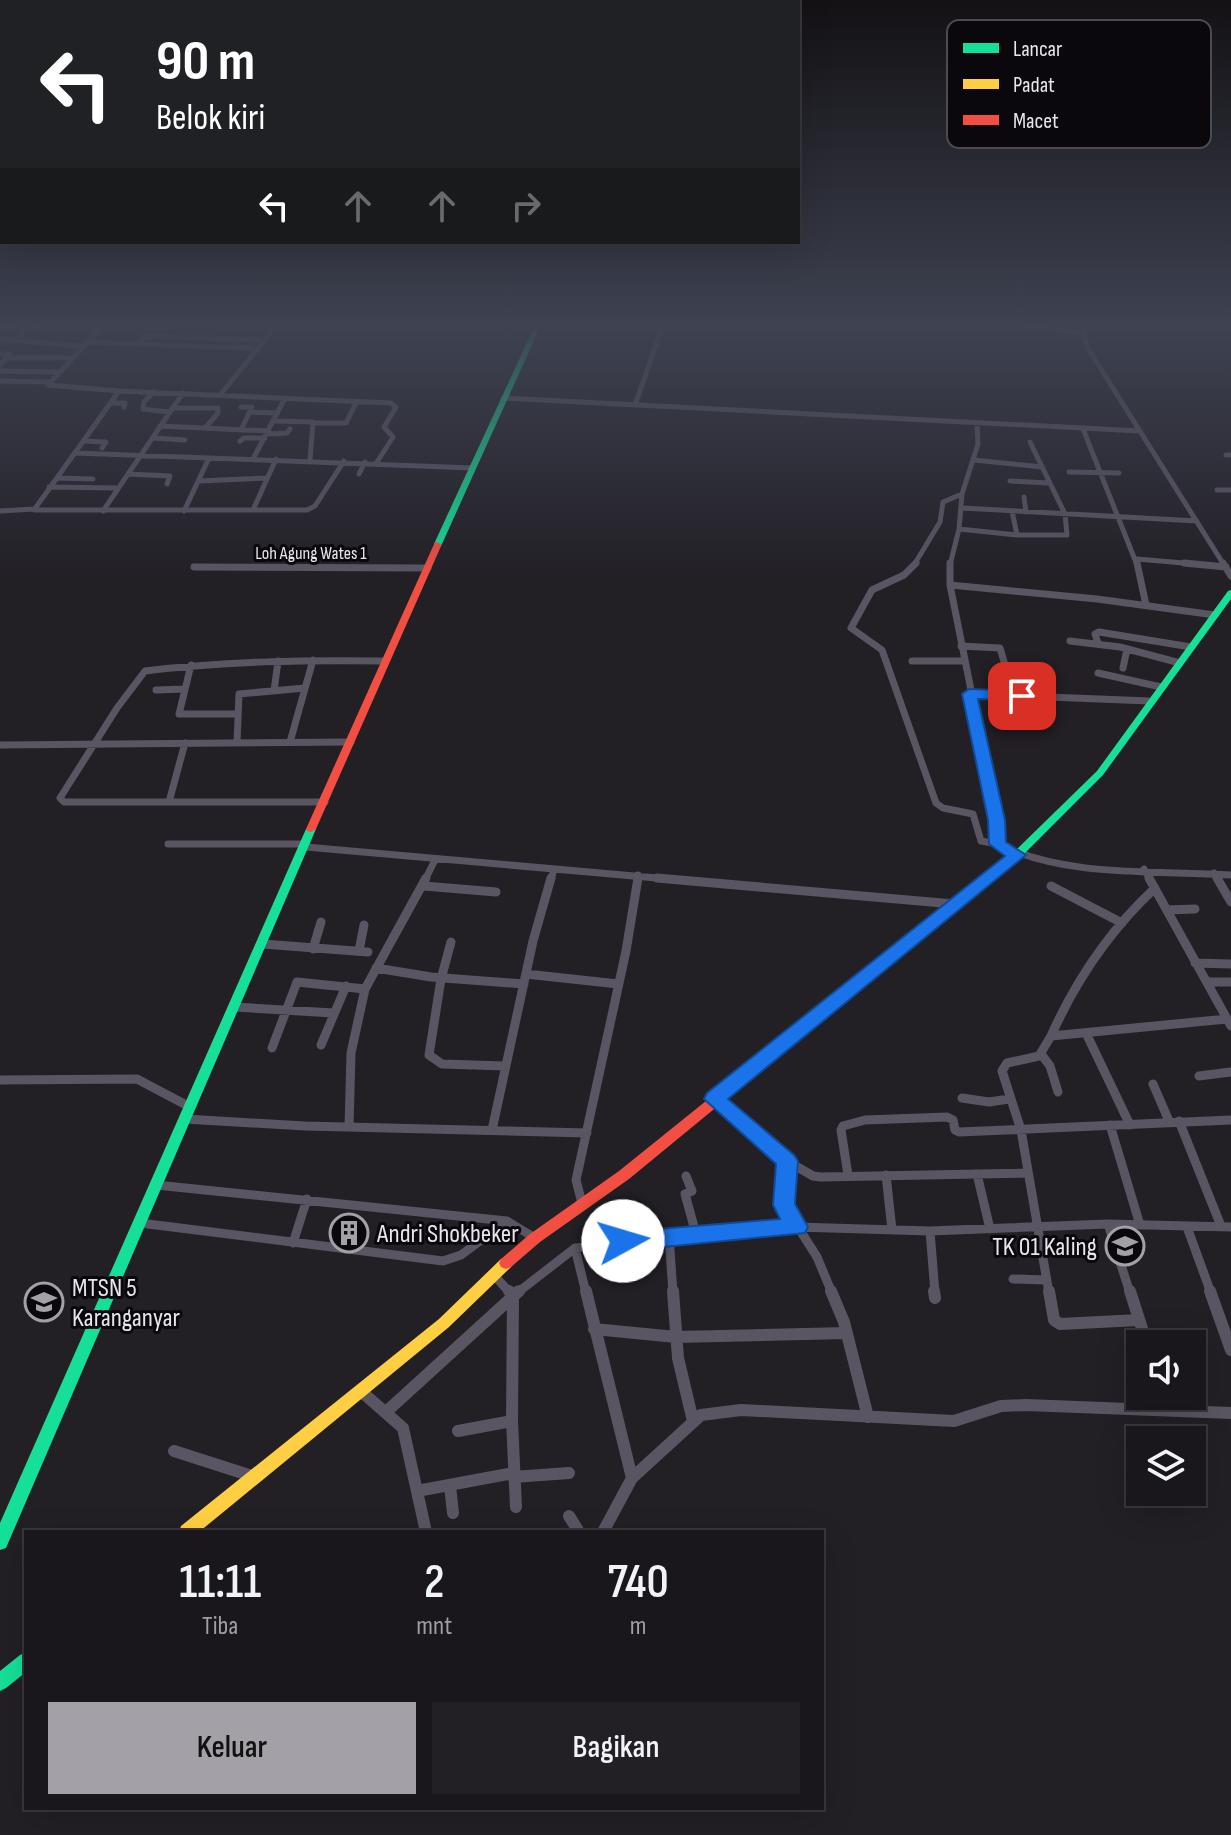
<!DOCTYPE html>
<html lang="id">
<style>
:root{--surface:#1a171c;--page:#232025;--text:#f1f3f6;--muted:#9f9fa3;--line:#38363b;--accent:#a3a0a7}
body{margin:0;font-family:"Sofia Sans Condensed",sans-serif;background:var(--page);color:var(--text);height:100vh;display:flex;flex-direction:column;font-size:30px;white-space:nowrap}
*{box-sizing:border-box;margin:0}
p{font-size:26px;color:var(--muted)}
.icon{flex:none;width:44px;height:44px;fill:none;stroke:currentColor;stroke-width:2;stroke-linecap:round;stroke-linejoin:round}
.map{position:relative;flex:1;overflow:hidden}
.details{position:absolute;left:24px;top:1530px;width:800px;height:280px;display:flex;flex-direction:column;background:var(--surface);border-radius:0px;box-shadow:0 8px 32px #0002,0 0 0 2px var(--line)}
.details>*{flex:none}
.banner{position:absolute;left:0px;top:0px;width:800px;height:244px;box-shadow:0 8px 32px #0002,0 0 0 2px var(--line);background:#202124;color:#fff;overflow:hidden}
.fabs{position:absolute;left:1126px;top:1330px;display:grid;gap:16px}
.fabs a{display:grid;place-items:center;width:80px;height:80px;border-radius:0px;background:var(--surface);box-shadow:0 8px 32px #0002,0 0 0 2px var(--line);font-size:40px}
.pin{position:absolute;display:grid;place-items:center;width:68px;height:68px;color:#fff;margin:-34px;border-radius:16px;box-shadow:0 4px 12px #0006}
.me{position:absolute;width:88px;margin:-44px;rotate:84deg;stroke-linejoin:round;filter:drop-shadow(0 0 6px #0008)}
.turn{display:flex;align-items:center;gap:28px;height:168px;padding:0 24px;font-size:36px}
.turn .icon{width:104px;height:104px;stroke-width:2.5}
.turn b{display:block;font-size:56px;line-height:68px}
.lanes{display:flex;align-items:center;height:76px;padding:0 24px;background:#0003;justify-content:center;gap:40px;direction:ltr}
.lanes .off{opacity:.35}
.eta{display:flex;justify-content:space-evenly;align-items:center;height:136px;text-align:center}
.eta b{font-size:48px;font-weight:600;line-height:56px}
.cta{display:flex;gap:16px;margin-top:auto;padding:16px 24px}
.cta a{flex:1;height:92px;border-radius:0px;background:var(--accent);color:#111;font-size:32px;font-weight:600;line-height:92px;text-align:center}
.cta a+a{background:var(--page);color:var(--text)}
.map>svg:first-child{display:block}
.lines{fill:none;stroke-linecap:round;stroke-linejoin:round}
.street-far3{stroke:#5a5562;stroke-width:5}
.street-far2{stroke:#5a5562;stroke-width:7}
.street-far1{stroke:#5a5562;stroke-width:9}
.street{stroke:#5a5562;stroke-width:12}
.fast{fill:#16e098;fill-rule:evenodd}
.slow{fill:#ffcf43;fill-rule:evenodd}
.jam{fill:#f24e42;fill-rule:evenodd}
.route{fill:#1a73e8;stroke:#114b97;stroke-width:2}
.labels{text-anchor:middle;stroke-width:6;stroke-linejoin:round;paint-order:stroke}
.far-street-label{font-size:18px;fill:#e8e5ed;stroke:#0a080d}
.near-poi-label{font-size:26px;fill:#e8e5ed;stroke:#0a080d;text-anchor:start}
.key{fill:#0a080d;stroke:#4d4a50;stroke-width:2}
.key-label{font-size:22px;fill:#e8e5ed}
</style>
<div class="map">
<svg width="1231" height="1835" viewBox="0 0 1231 1835">
<rect width="100%" height="100%" fill="#221f25"/>
<g class="lines">
<!-- street-far3 -->
<path class="street-far3" d="M103,325L48,385L119,391L34,510H307L315,506L344,461
M1019,325L1083,333
M1086,325L1083,333L1089,350L1224,565
M0,327L26,329L17,340
M26,329L44,328
M0,339L80,346
M85,342L252,348
M136,344L147,336L258,340
M0,354H10L0,365
M6,358H70
M0,371L58,372
M0,381L50,382
M119,391L391,403L396,407L384,427L393,437L377,462
M154,392L144,402L143,409L169,412
M220,395L277,325
M503,398L1140,431
M112,403H125L124,407
M635,405L663,325
M241,407H252L241,430
M172,408H218V413L205,428
M250,412L278,413
M276,421L313,422L310,460
M314,423H346L357,401
M160,426L269,431
M1083,429L1137,565
M268,434L287,433L290,429
M153,438L185,440
M84,441L106,442L102,448
M240,441L244,438H265
M75,453L473,468
M1226,455H1231
M253,459L285,398
M974,460L1042,467
M1069,472L1119,473
M128,474L170,476L167,484
M359,474L365,462
M57,478L93,479
M199,481L267,478
M1010,481L1048,483
M49,487L118,488
M1217,490H1231
M1024,497L1026,512
M962,508L1197,521
M253,510L276,459
M0,511L34,509
M103,511L183,393
M184,511L209,458
M1012,511L1017,535
M959,529L1017,535H1067L1065,514L1030,442
M1137,559L1207,565
M914,565L940,522L943,502L962,494
M950,565L959,529L962,494L978,444L977,423"/>
<!-- street-far2 -->
<path class="street-far2" d="M916,563L904,575L872,590L851,628L882,650L936,803L943,808L973,814L981,841L998,844
M950,563V585L997,820L998,844C1067,878 1156,870 1231,875
M1137,563L1146,605
M1184,563L1226,567
M1223,563L1231,576
M194,567L428,568
M950,585L1097,599L1215,615
M1070,641L1120,647L1180,663
M1098,643L1095,634L1099,632L1191,647
M961,646L1000,648L1005,665
M912,661H963
M191,665L179,714H237
M1123,668L1127,649
M1098,673L1161,687
M1015,681L1018,696
M156,690L185,689
M274,691L278,661
M969,694L1150,701
M290,742L313,660
M237,743L239,694L305,688
M0,745L351,742
M169,802L185,743
M325,802H64L60,798L117,708L145,671C225,661 305,660 385,661
M168,844H307
M306,847L679,880
M1144,869L1150,880
M1214,873L1218,880
M425,880L435,860
M551,880L554,869
M637,880L638,875"/>
<!-- street-far1 -->
<path class="street-far1" d="M657,878L954,904
M1149,878L1231,1026
M1217,878L1231,902
M424,886L496,892
M1051,886L1122,923
M1167,910L1195,909
M451,942L441,979L429,1055L442,1064L505,1066
M263,944L368,952
M313,949L321,922
M359,951L364,925
M1195,963L1231,964
M376,968L431,977L524,984
M526,974L618,984
M1207,982H1231
M234,1007L333,1013
M1086,1033L1130,1125
M1051,1036C1076,980 1110,930 1155,888
M321,1045L346,986
M272,1048L297,982L365,989
M1041,1054L1050,1066L1058,1092
M1199,1076L1231,1072
M0,1080L137,1079L190,1107
M1153,1084L1169,1121
M962,1098L989,1102L1009,1099
M714,1099L787,1161L784,1205L817,1257L832,1293
M185,1119L305,1126L587,1133
M1179,1121L1221,1226
M1110,1125L1140,1225
M349,1127L351,1053L365,989L426,878
M492,1130L533,941L551,878
M787,1161L813,1176L821,1177L1028,1173
M977,1174L990,1229
M848,1175L841,1130L843,1126L865,1120L947,1117L953,1120L955,1130L959,1132L1231,1120
M886,1175L892,1230
M686,1176L692,1191L685,1194L696,1234
M156,1185L507,1221L535,1238
M582,1203L576,1180L626,951L638,878
M140,1223L443,1261L461,1255L507,1221
M1108,1224L1130,1293
M1187,1227L1211,1293
M930,1231L935,1293
M669,1236L673,1293
M293,1243L307,1199
M575,1248L586,1293
M493,1274L510,1293
M1013,1279L1046,1280
M517,1293L575,1248L797,1227L930,1231L1108,1224L1231,1227
M1049,1293L1021,1130L1002,1071L1007,1063L1039,1056L1051,1036L1227,1019"/>
<!-- street -->
<path class="street" d="M509,1291L513,1296L512,1421L516,1507
M586,1291L632,1478
M673,1291L678,1358L693,1421
M831,1291L844,1322L868,1417
M934,1291L935,1298
M1049,1291L1054,1320L1060,1324L1139,1320
M1130,1291L1147,1344
M1210,1291L1231,1350
M594,1329L676,1337L847,1333
M362,1392L403,1428L426,1532
M1163,1396L1167,1410
M386,1412L519,1291
M458,1431L512,1421
M174,1451L255,1477
M513,1477L569,1473
M450,1486L453,1513
M417,1491L513,1473
M569,1516L579,1532
M603,1532L632,1478L701,1415L741,1410L954,1421L1001,1406L1026,1405L1231,1413"/>
<!-- fast -->
<path class="fast" d="M535,325H541L442,544L435,546L434,544Z
M1231,590V599L1103,775L1021,857L843,1003H835L833,1000L835,997L1013,853L1097,771L1228,591Z
M311,826L316,829L6,1548L0,1550V1523L306,829Z
M26,1652V1672L6,1688L0,1691V1671L20,1655Z"/>
<!-- slow -->
<path class="slow" d="M506,1257L511,1259L513,1263L511,1267L449,1327L199,1532H179L181,1526L439,1319L501,1259Z"/>
<!-- jam -->
<path class="jam" d="M435,542L442,544L316,829L311,832L307,831L306,829Z
M839,996L843,997L845,1000L843,1003L629,1179L540,1242L511,1267L506,1269L501,1267L499,1263L501,1259L530,1234L619,1171L835,997Z"/>
</g>
<!-- sky -->
<linearGradient id="sky" x2="0" y2="1"><stop stop-color="#131114"/><stop offset="0.56" stop-color="#3e4251"/><stop offset="1" stop-color="#3e4251" stop-opacity="0"/></linearGradient>
<rect width="1231" height="582" fill="url(#sky)"/>
<!-- route -->
<path class="route" d="M969,689L1022,691L1030,696L1022,700L978,699L1005,820L1006,842L1026,855L728,1099L794,1155L798,1161L795,1204L808,1227L805,1233L623,1251L615,1248L612,1241L615,1234L623,1232L780,1219L773,1205L776,1164L704,1099L707,1093L1005,856L989,844L988,820L962,694Z"/>
<!-- icons -->
<defs>
<symbol id="building-ring" viewBox="-11 -11 22 22"><circle r="9.5" fill="#0a080d" stroke="#a3a0a7" stroke-width="1.5"/><path d="M-4-6H4V6H1V3H-1V6H-4ZM-2.5-4.3h1.7v1.8h-1.7ZM.8-4.3h1.7v1.8H.8ZM-2.5-1h1.7V.8h-1.7ZM.8-1h1.7V.8H.8Z" fill="#a3a0a7"/></symbol>
<symbol id="school-ring" viewBox="-11 -11 22 22"><circle r="9.5" fill="#0a080d" stroke="#a3a0a7" stroke-width="1.5"/><path d="M0-5L7-2L0 1L-7-2ZM-4 1L0 2.5L4 1V4Q0 6-4 4Z" fill="#a3a0a7"/></symbol>
</defs>
<g fill-rule="evenodd">
<use href="#building-ring" x="327" y="1211" width="44" height="44"/>
<use href="#school-ring" x="1103" y="1224" width="44" height="44"/>
<use href="#school-ring" x="22" y="1280" width="44" height="44"/>
</g>
<g class="labels">
<!-- far-street labels -->
<g class="far-street-label">
<text x="311" y="559">Loh Agung Wates 1</text>
</g>
<!-- near-poi labels -->
<g class="near-poi-label">
<text x="377" y="1242">Andri Shokbeker</text>
<text x="1097" y="1255" text-anchor="end">TK 01 Kaling</text>
<text x="72" y="1296">MTSN 5<tspan x="72" dy="30">Karanganyar</tspan></text>
</g>
</g>
<!-- legend -->
<rect x="947" y="20" width="264" height="128" rx="12" class="key"/>
<rect x="963" y="43" width="36" height="10" fill="#16e098"/>
<rect x="963" y="79" width="36" height="10" fill="#ffcf43"/>
<rect x="963" y="115" width="36" height="10" fill="#f24e42"/>
<g class="key-label">
<text x="1013" y="56">Lancar</text>
<text x="1013" y="92">Padat</text>
<text x="1013" y="128">Macet</text>
</g>
</svg>
<div class="fabs">
<a><svg class="icon" aria-label="sound" viewBox="0 0 24 24"><path d="M4 9h4l5-4v14l-5-4H4zM17 9q2 3 0 6"/></svg></a>
<a><svg class="icon" aria-label="layers" viewBox="0 0 24 24"><path d="M12 4l9 5-9 5-9-5zM3 14l9 5 9-5"/></svg></a>
</div>
<div class="pin" style="left:1022px;top:696px;background:#d93025"><svg class="icon" aria-label="arrive" viewBox="0 0 24 24"><path d="M6 21V4h12l-3 4 3 4H6"/></svg></div>
<svg class="me" style="left:623px;top:1241px" viewBox="-20 -20 40 40"><circle r="19" fill="#fff"/><path d="M0-13L10 11 0 6-10 11z" fill="#1a73e8"/></svg>
<div class="banner">
<div class="turn"><svg class="icon" aria-label="left" viewBox="0 0 24 24"><path d="M17 20v-9H6M10 6l-5 5 5 5"/></svg><div><b>90 m</b>Belok kiri</div></div>
<div class="lanes"><svg class="icon" aria-label="left" viewBox="0 0 24 24"><path d="M17 20v-9H6M10 6l-5 5 5 5"/></svg><svg class="icon off" aria-label="ahead" viewBox="0 0 24 24"><path d="M12 20V5M6 11l6-6 6 6"/></svg><svg class="icon off" aria-label="ahead" viewBox="0 0 24 24"><path d="M12 20V5M6 11l6-6 6 6"/></svg><svg class="icon off" aria-label="right" viewBox="0 0 24 24"><path d="M7 20v-9h11M14 6l5 5-5 5"/></svg></div>
</div>
<section class="details">
<div class="eta">
<div><b>11:11</b><p>Tiba</p></div>
<div><b>2</b><p>mnt</p></div>
<div><b>740</b><p>m</p></div>
</div>
<div class="cta"><a>Keluar</a><a>Bagikan</a></div>
</section>
</div>
